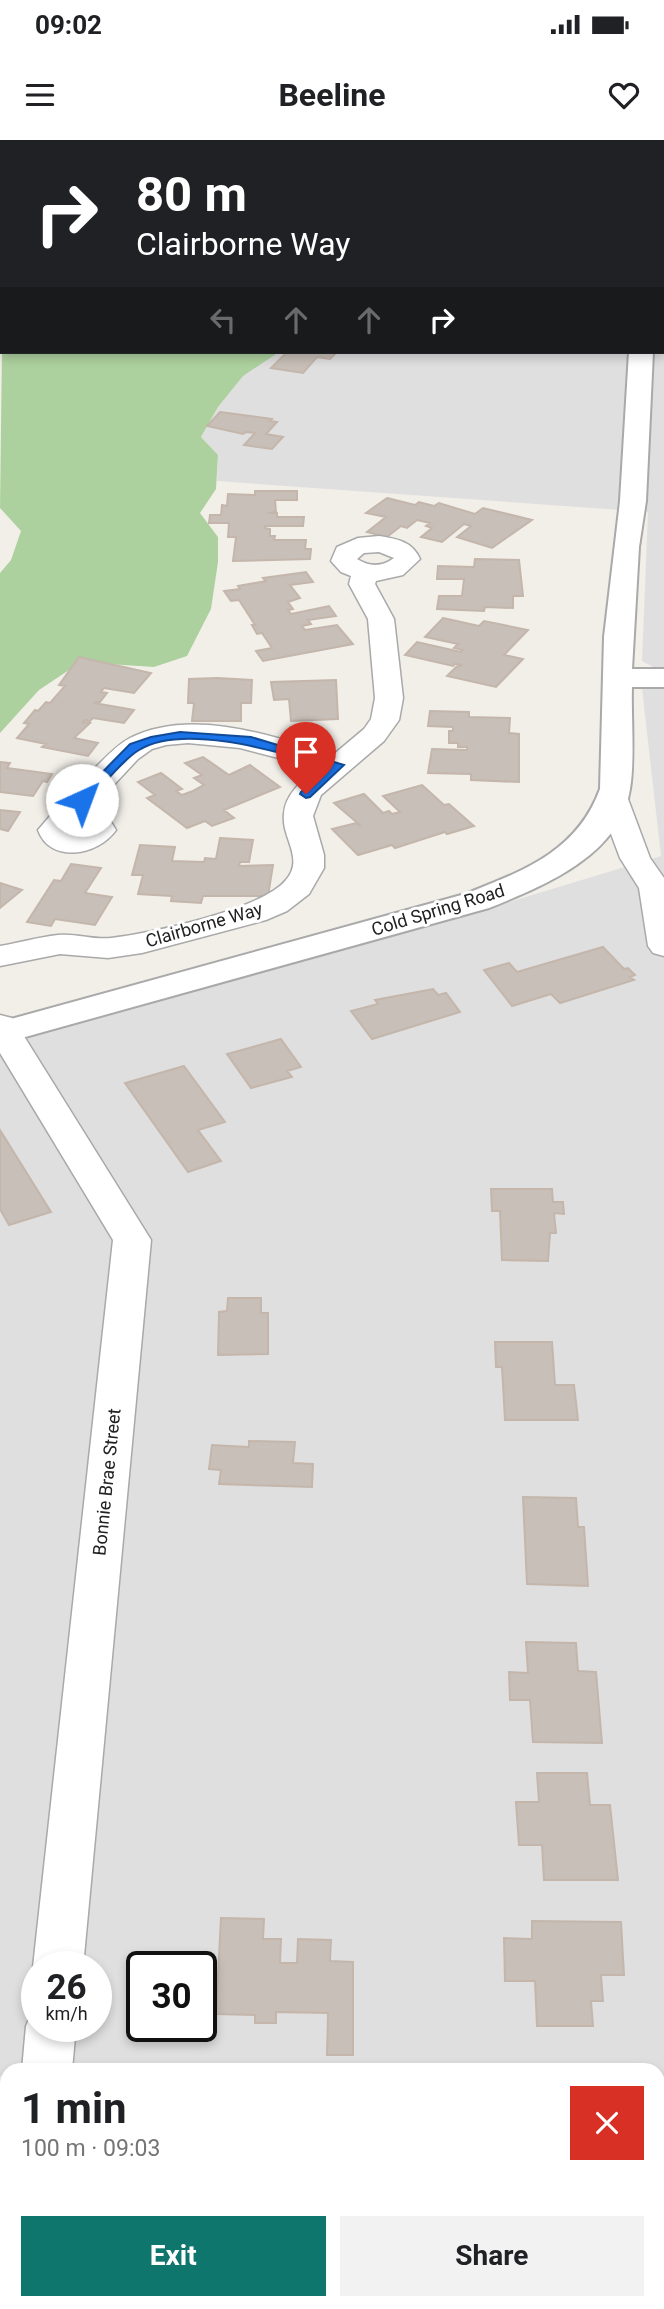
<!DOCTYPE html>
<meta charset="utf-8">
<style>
:root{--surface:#fff;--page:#f2f2f2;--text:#202124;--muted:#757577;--accent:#0f766e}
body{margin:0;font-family:Roboto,sans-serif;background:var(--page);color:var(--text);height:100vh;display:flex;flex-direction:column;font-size:26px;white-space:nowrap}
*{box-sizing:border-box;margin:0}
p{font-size:23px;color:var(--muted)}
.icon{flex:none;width:38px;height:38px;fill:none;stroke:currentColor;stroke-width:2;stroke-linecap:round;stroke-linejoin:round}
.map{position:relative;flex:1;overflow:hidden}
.details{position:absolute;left:0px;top:1923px;width:665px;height:247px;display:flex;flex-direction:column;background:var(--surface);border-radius:21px 21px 0 0;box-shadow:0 4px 10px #0003}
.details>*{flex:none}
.top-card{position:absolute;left:0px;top:0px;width:665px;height:214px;box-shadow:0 4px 10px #0003;background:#202124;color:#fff;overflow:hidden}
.speed{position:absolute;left:21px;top:1811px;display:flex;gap:14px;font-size:35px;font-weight:700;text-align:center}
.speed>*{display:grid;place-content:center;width:91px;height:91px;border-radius:50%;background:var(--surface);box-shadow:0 4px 10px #0003;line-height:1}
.speed small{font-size:18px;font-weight:400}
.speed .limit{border:4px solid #111;border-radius:10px;background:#fff;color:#111}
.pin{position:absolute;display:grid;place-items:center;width:60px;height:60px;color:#fff;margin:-72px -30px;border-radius:50% 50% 50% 0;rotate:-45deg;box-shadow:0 0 7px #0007}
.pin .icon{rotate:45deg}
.me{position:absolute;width:77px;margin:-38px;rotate:43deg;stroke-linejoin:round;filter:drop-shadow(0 0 5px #0008)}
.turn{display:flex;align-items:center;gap:24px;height:147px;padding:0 21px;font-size:32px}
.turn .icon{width:91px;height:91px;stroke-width:2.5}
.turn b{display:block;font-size:49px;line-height:60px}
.lanes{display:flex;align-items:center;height:66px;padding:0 21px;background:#0003;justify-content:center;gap:35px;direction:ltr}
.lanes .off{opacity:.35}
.round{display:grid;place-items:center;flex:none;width:74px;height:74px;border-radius:0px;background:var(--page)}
.summary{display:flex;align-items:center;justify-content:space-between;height:119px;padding:0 21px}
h1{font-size:42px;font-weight:700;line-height:52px}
.action{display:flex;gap:14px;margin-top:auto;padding:14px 21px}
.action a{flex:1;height:80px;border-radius:0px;background:var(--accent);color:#fff;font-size:28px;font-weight:700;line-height:80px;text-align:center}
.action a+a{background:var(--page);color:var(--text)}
.status{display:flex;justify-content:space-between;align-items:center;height:49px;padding:0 35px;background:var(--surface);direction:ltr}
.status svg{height:19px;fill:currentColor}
header{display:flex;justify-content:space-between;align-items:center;height:91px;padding:0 21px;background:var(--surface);font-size:32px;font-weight:700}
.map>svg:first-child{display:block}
.residential{fill:#e0dfdf;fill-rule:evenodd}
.forest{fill:#add19e}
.park{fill:#c8facc}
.building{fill:#c7bfb8;stroke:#c4b6ab;stroke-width:2}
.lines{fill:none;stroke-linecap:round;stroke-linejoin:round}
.minor-casing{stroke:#a9a9a9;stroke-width:3}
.tertiary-casing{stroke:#a9a9a9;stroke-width:4}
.minor{fill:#fff;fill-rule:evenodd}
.tertiary{fill:#fff;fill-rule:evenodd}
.route{fill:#1a73e8;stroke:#114b97;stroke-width:2}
.labels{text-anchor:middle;stroke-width:6;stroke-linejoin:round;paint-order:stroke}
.street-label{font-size:18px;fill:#222;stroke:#fff}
</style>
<div class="status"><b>09:02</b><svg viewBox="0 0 49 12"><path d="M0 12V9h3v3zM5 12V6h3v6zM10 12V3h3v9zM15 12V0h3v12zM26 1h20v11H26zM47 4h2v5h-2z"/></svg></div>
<header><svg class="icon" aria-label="menu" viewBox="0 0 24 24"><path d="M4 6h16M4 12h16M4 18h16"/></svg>Beeline<svg class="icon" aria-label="heart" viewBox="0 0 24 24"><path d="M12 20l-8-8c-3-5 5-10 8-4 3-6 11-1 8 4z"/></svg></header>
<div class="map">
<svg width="664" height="2169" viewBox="0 0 664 2169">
<rect width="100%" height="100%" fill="#f2efe9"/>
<!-- residential -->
<path class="residential" d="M634,0H664V529H657L642,521L648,372L217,341L218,315L201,297L218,267L243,235L279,212H663V2H631Z
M642,548H664V1942H658V1930H7V1936H0V904L509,762L661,716ZM37,1827H96V1886H37ZM142,1827H201V1886H142Z"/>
<!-- forest -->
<path class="forest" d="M2,208V212H279L243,236L218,267L201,297L218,315L216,349L200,373L218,397V422L211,469L187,516L154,527L93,523L72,528L39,550L0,593V433L11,420L21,391L0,368Z"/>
<!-- park -->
<path class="park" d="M0,0H381L2,2V19Z"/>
<!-- building -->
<path class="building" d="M278,212H337L330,219L317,217L303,233L271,228L286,213Z
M220,272L272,279L270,281L277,282L266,294L283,297L272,309L244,305L255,293L246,292L243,294L207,286Z
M255,351H297V360H275L276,372L268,373H277V377H304L303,386H265V388L270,389V396H275L274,400H306L305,409H311L310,419L233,421L236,397H228L229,383H209L210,375H221L222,365L227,366L228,354L255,355Z
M387,358L415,365L419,362L434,366L439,363L475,374L483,368L532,380L492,408L457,397L471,386L464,384L442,402L421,397L432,388L426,386L430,383L417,380L407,388L401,386L387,397L367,392L386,377L366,373Z
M475,419L519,420L523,456H513V468L485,467L484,471L437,469L439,456H462L464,439H437L438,426L474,427Z
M306,432L313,442L290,445L300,458L288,462L293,469L288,470L291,474L329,466L336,476L308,480L311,484L302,486L305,490L337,485L353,504L263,521L256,511L272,508L262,493L257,494L252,485H255L239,460L231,461L224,451L240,449L238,446L266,441L263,438Z
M443,478L479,486L484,481L528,490L504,515L523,519L496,547L447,536L456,527L462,525L455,524L453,526L405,515L417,502L461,512L463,510L454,508L458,504L425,497Z
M79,517L151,533L134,553L104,548L101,552L107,553L100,562L94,563L134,570L124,583L93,578L90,581L85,580L83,582L90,583L74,598L98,603L88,616L42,607L46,604L17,598L29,584L24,583L35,570L38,571L46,562L50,563L65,546L59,545Z
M217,538L252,540L251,563H241V581H192L194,563H188L189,539Z
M336,540L338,579L291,581L289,559L274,560L271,542Z
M430,571L469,572V577L510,578L509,593L519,594V642L471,640V634L428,633L432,609L467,610V607H458V603H449V591H453V587L428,586Z
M203,617L229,635L250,625L280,647L224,670L234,678L212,686L205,681L187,688L147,658L155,655L138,642L161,633L182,649L176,651L182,655L193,651L204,645L194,638L202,635L185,623Z
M0,622L10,623L7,628L52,634L47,642L43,641L33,656L0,652Z
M422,645L444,665L449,664L474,686L447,694L445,692L395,708L392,705L358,715L332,689L356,683L361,686L334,663L364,654L383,673L389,671L392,674L400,672L383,656Z
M0,670L20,672L8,691L0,689Z
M220,698L253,700L249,722H240L239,726L273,725L268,756H203L201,763L171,761L172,756L138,754L143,735H132L140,705L175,707L172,721L204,722L205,718L216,719Z
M71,724L101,728L85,753L112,757L95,785L55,779L51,786L27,782L54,740L61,741Z
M0,743L22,750L0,768Z
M603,807L624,829L628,828L635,835L630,837L634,840L560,863L551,854L512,866L484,830L509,823L517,832Z
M433,849L438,855L446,853L460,872L372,899L351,871L378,864L375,860Z
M281,899L301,927L287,931L292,937L251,948L227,914Z
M184,926L225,982L198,990L221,1021L188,1032L125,943Z
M0,990L51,1072L9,1085L0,1069Z
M491,1049H552L553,1062H563L564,1074L554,1073L556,1093H550L548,1121L502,1120L500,1071H492Z
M228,1158H261V1173H268V1214L218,1215L219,1172L227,1171Z
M495,1202H552L555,1245H574L578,1280H505L502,1227H496Z
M249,1301L295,1302L293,1323L313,1324L312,1347L219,1344L221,1330L209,1329L212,1305L249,1307Z
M523,1357L576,1358L578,1387H584L588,1446L527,1444Z
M526,1502L576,1503L578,1531L596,1532L602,1603L533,1602L530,1560H510L509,1532L528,1533Z
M537,1633H587L590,1665H610L618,1740H544L542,1705H519L516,1662H539Z
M221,1778L264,1779L263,1799H281L280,1823H297L298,1799L331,1800L330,1821L353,1822V1915H327L328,1873L276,1872V1883H255V1875L216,1874Z
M532,1781L621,1782L624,1835H601L603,1861H591L593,1886H537L535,1841H505L504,1798L532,1799Z"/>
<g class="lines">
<defs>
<path id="minor" d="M663,47H664V59H663Z
M379,396C397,399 412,401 420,419L403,435L376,441L375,444L394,479L403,558L399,580L384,601L321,655L313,676L324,715V728L309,754L287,771L266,780L142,813L108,818L60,814L0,826V806C19,803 38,797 58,795C75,793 93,800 111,798C149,794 263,769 286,740C305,718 281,698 284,674C285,654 303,640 317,628L240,608L188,603L166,605L152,609L138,619L95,665L92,671L108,677L116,690C98,716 50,724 38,690L50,676L62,672C70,654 83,640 97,626C107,616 117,605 130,598C191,567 273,596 333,615L364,589L371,579L375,558L368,479L349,444L351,436L341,432L331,421L337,407L358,398ZM379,412L394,418C382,427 370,427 357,419L364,413ZM77,687L86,689L79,694L69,693Z
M613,650L623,653L628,659L650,718L664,738V816L653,813L648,806L639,748L620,718L598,659L603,653Z
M0,875L12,878L17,885L151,1100L83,1827H37V1834L33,1827L113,1100L0,913Z
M37,1869V1886H76L72,1930H22L26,1886L33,1870Z
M0,1947H7V1995H0Z"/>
<path id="tertiary" d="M653,0H664V7L663,2Z
M629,212H653L646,361L639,407L632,529H664V547H632C631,577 635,619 630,649C620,716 543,746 489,768L0,904V882L465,754C523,731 577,712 600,649L604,497L620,361Z"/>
</defs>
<!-- minor casing -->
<use href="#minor" class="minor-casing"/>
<!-- tertiary casing -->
<use href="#tertiary" class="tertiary-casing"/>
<!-- minor -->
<use href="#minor" class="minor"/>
<!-- tertiary -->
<use href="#tertiary" class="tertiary"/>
</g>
<!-- route -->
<path class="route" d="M180,592L251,597L344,625L310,657L306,658L300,654L301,652L328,626C282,613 184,582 139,610C122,620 101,648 86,663H77L75,660L130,604L151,597Z"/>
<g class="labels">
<!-- street labels -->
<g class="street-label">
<text transform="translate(438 770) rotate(-17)" y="6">Cold Spring Road</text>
<text transform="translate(204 785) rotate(-16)" y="6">Clairborne Way</text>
<text transform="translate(107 1342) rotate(-84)" y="6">Bonnie Brae Street</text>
</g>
</g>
</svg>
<div class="speed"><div>26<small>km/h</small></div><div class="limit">30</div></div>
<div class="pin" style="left:306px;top:654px;background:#d93025"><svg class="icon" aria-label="arrive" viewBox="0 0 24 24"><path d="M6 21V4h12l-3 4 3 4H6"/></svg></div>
<svg class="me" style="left:82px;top:660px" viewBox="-20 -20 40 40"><circle r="19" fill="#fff"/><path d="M0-13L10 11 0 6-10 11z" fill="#1a73e8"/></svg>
<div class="top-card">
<div class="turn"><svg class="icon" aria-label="right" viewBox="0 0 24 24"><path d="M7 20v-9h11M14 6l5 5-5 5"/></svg><div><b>80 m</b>Clairborne Way</div></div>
<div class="lanes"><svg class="icon off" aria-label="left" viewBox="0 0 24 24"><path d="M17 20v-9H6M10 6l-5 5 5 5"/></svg><svg class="icon off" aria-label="ahead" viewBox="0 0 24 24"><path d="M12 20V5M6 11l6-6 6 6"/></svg><svg class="icon off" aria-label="ahead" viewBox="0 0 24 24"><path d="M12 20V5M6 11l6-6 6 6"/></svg><svg class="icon" aria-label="right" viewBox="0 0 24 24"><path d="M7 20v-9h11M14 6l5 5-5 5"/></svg></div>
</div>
<section class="details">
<div class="summary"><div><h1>1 min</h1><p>100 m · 09:03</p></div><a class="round" style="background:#d93025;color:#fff"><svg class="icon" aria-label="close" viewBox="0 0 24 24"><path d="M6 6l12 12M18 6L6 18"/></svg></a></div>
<div class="action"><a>Exit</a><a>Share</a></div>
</section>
</div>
